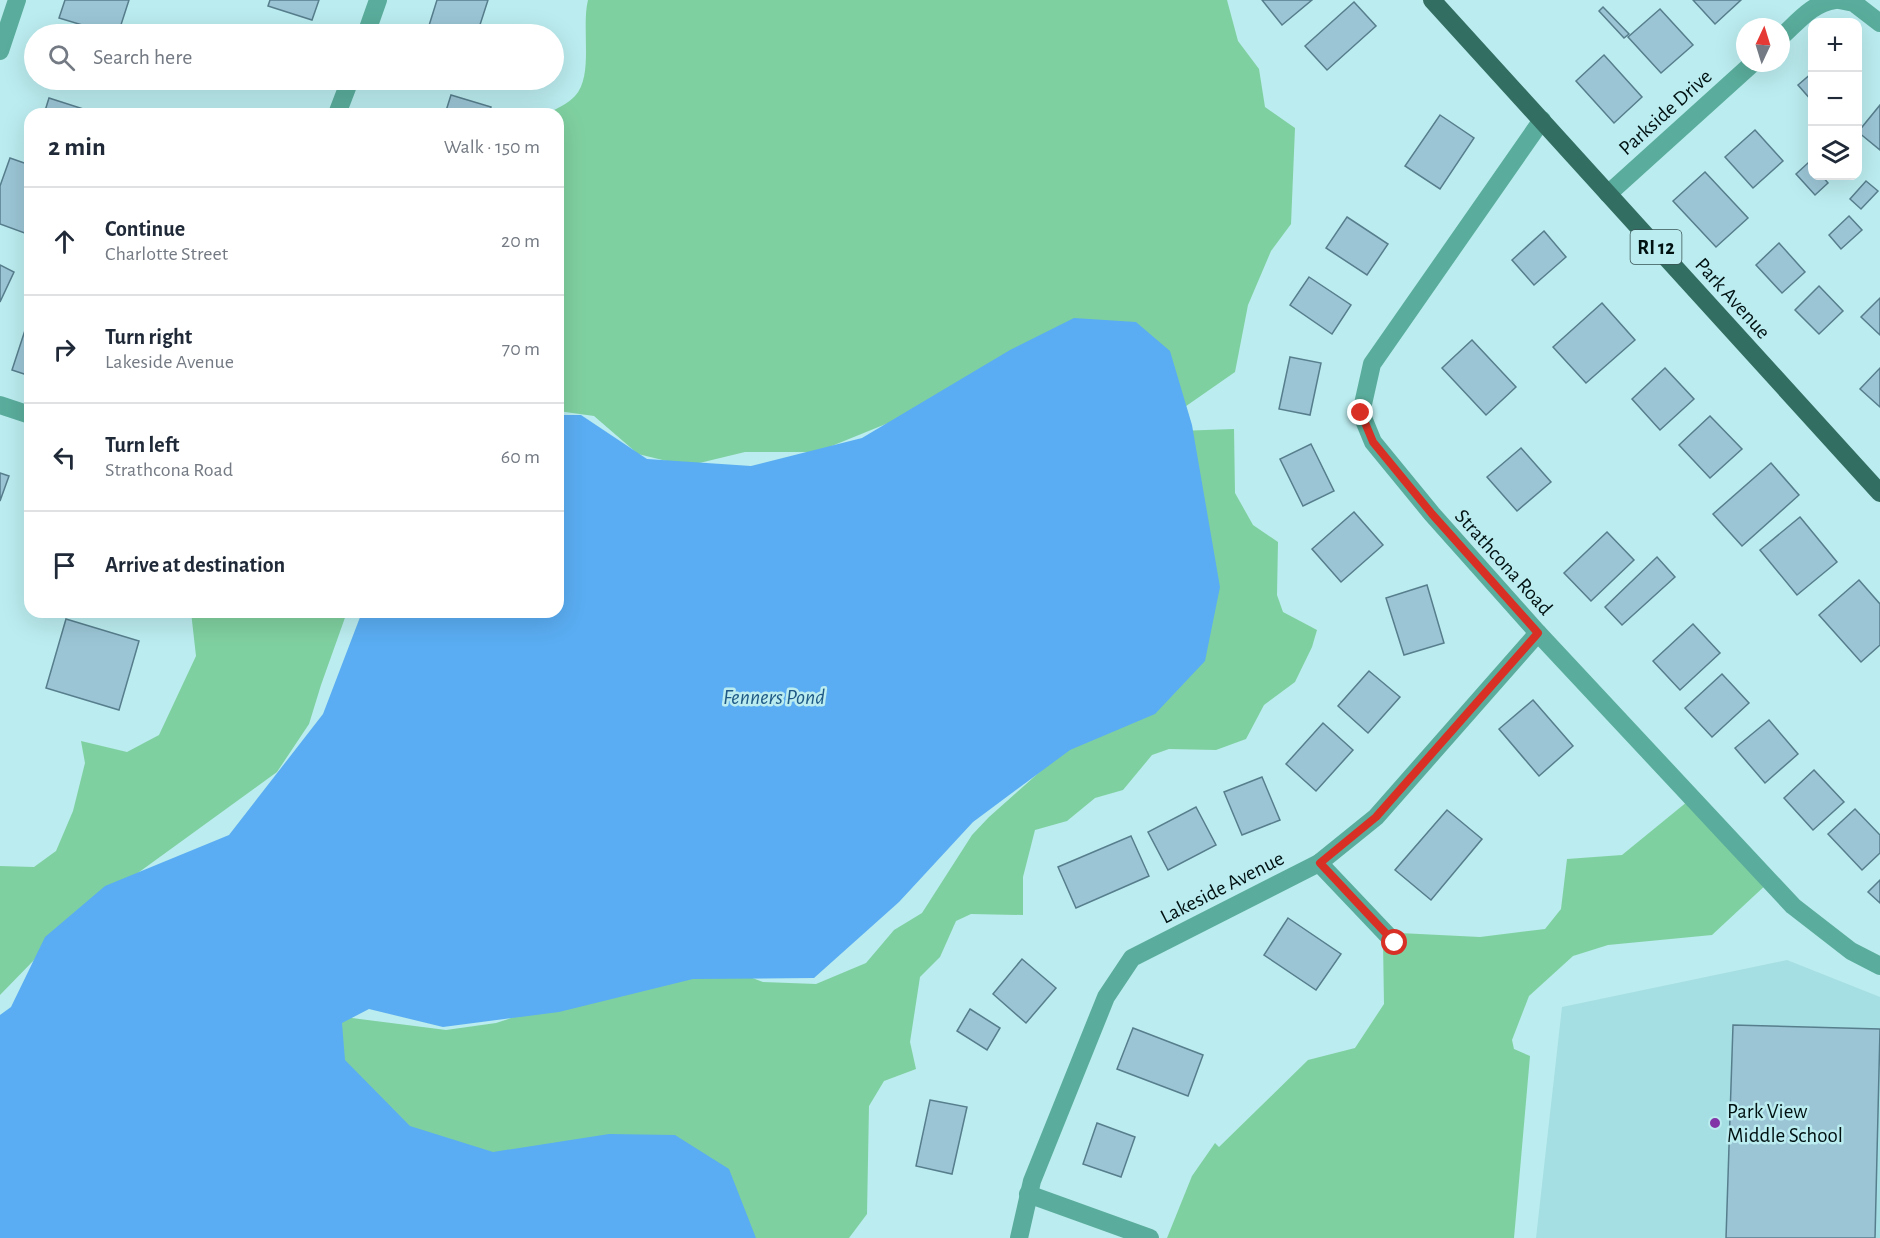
<!DOCTYPE html>
<html lang="en">
<head>
<meta charset="utf-8">
<style>
	:root { --surface:#fff; --page:#f6f6f7; --text:#1f2937; --muted:#747a83; --line:#e0e1e3 }
	body { margin:0; font-family:"Alegreya Sans",sans-serif; background:var(--page); color:var(--text) }
	.controls { position:absolute; right:18px; top:18px; display:grid; overflow:hidden; border-radius:12px; box-shadow:0 6px 24px #0002 }
	.controls button { width:54px; height:54px; display:grid; place-items:center; padding:0; border:0; border-bottom:2px solid var(--line); background:var(--surface); color:var(--text); font:30px sans-serif }
	.compass { position:absolute; left:1736px; top:18px; width:54px; height:54px; border-radius:50%; background:var(--surface); box-shadow:0 6px 24px #0002; rotate:4deg }
	.stop { position:absolute; width:18px; height:18px; margin:-14px; border:4px solid #d93025; border-radius:50%; background:#fff }
	.stop.end { background:#d93025; border-color:#fff; box-shadow:0 2px 6px #0008 }
	.list { margin:0; padding:0; list-style:none }
	h2 { display:flex; justify-content:space-between; align-items:center; height:78px; margin:0; padding:0 24px; font-size:26px }
	h2 small { font-size:20px; font-weight:400; color:var(--muted) }
	.list li { display:grid; grid-template-columns:39px 1fr auto; gap:18px; align-items:center; box-sizing:border-box; height:108px; padding:0 24px; border-top:2px solid var(--line) }
	.list b { display:block; font-size:22px; white-space:nowrap }
	.list p { margin:0; font-size:20px; white-space:nowrap; color:var(--muted) }
	.list em { font-size:20px; font-style:normal; color:var(--muted) }
	.icon { flex:none; width:33px; height:33px; fill:none; stroke:currentColor; stroke-width:2; stroke-linecap:round; stroke-linejoin:round }
	.map { position:relative; flex:none; width:1880px; height:1238px; overflow:hidden }
	.search { position:absolute; background:var(--surface); box-shadow:0 6px 24px #0002; left:24px; top:24px; width:540px; height:66px; display:flex; align-items:center; gap:15px; box-sizing:border-box; padding:0 21px; border-radius:33px; color:var(--muted); font-size:22px }
	.panel { position:absolute; background:var(--surface); box-shadow:0 6px 24px #0002; left:24px; top:108px; width:540px; height:510px; border-radius:18px }
	.map>svg:first-child { display:block }
	.built { fill:#a5dfe3 }
	.green { fill:#7fd0a0 }
	.water { fill:#5aadf2 }
	.building { fill:#9bc5d5; stroke:#577e8d; stroke-width:1.5 }
	.lines { fill:none; stroke-linecap:round; stroke-linejoin:round }
	.street { stroke:#5aad9c; stroke-width:18 }
	.primary { stroke:#336e62; stroke-width:18 }
	.route { stroke:#d93025; stroke-width:8 }
	.poi-dot { fill:#8235a6; stroke:#bbecef; stroke-width:2 }
	.labels { text-anchor:middle; stroke-width:5; stroke-linejoin:round; paint-order:stroke }
	.shield { fill:#bbecef; stroke:#395354; stroke-width:1.5 }
	.shield-label { font-size:20px; font-weight:bold; fill:#011112 }
	.street-label { font-size:21px; fill:#011112; stroke:#bbecef }
	.poi-label { font-size:21px; fill:#011112; stroke:#bbecef; text-anchor:start }
	.water-label { font-size:22px; font-style:italic; fill:#1e5987; stroke:#bbecef }
</style>
</head>
<body>
<div class="map">
<svg width="1880" height="1238" viewBox="0 0 1880 1238">
	<rect width="100%" height="100%" fill="#bbecef"/>
	<!-- built -->
	<path class="built" d="M1787,960L1880,997V1238H1536L1562,1007Z"/>
	<!-- green -->
	<g class="green">
		<path d="M588,0H1227L1238,41L1259,69L1265,107L1295,128L1291,224L1271,251L1248,305L1235,372L1179,411L903,417L817,452H745L687,466L638,454L594,416L558,411V114H547C555,109 568,104 575,96C594,76 581,28 588,0Z"/>
		<path d="M1234,429L1235,493L1253,525L1278,542L1277,595L1283,612L1317,630L1312,647L1295,682L1264,705L1246,739L1216,750L1169,749L1152,755L1123,790L1095,798L1067,821L1035,830L1023,877V915L971,914L956,921L940,957L920,977L910,1042L916,1069L884,1081L869,1106L867,1214L849,1238H748L514,1160L397,1138L326,1037L344,1017L446,1030L496,1023L566,1000L715,964L763,982L816,984L866,963L894,930L922,913L972,835L989,817L1105,714L1178,431Z"/>
		<path d="M191,612H347L321,685L309,724L277,772L73,920L0,995V866L34,867L56,851L73,811L85,763L81,741L127,752L159,735L196,656Z"/>
		<path d="M1693,797L1769,882L1712,935L1608,945L1573,956L1529,996L1512,1040L1514,1049L1530,1056L1514,1238H1167L1192,1176L1215,1143L1219,1147L1308,1060L1355,1048L1384,1004L1383,941L1379,932L1480,937L1545,929L1561,909L1567,859L1622,855Z"/>
	</g>
	<!-- water -->
	<path class="water" d="M1074,318L1136,322L1170,351L1192,425L1220,587L1205,661L1155,714L1070,750L973,822L899,902L814,978L693,979L559,1012L443,1027L369,1009L342,1023L345,1060L410,1126L493,1152L609,1134L675,1135L729,1169L756,1238H0V1015L11,1007L45,937L105,886L229,835L323,714L362,612H558V415H581L647,459L751,466L862,438L1010,350Z"/>
	<!-- building -->
	<g class="building">
		<path d="M65,0H129L118,34H112L59,18Z"/>
		<path d="M270,0H319L312,20L268,6Z"/>
		<path d="M437,0H488L477,34H436L427,32Z"/>
		<path d="M1262,0H1312L1282,25Z"/>
		<path d="M1693,0H1741L1715,24Z"/>
		<path d="M1354,2L1376,26L1327,70L1305,46Z"/>
		<path d="M1603,7L1629,34L1624,38L1599,11Z"/>
		<path d="M1660,9L1693,45L1661,73L1628,37Z"/>
		<path d="M1604,55L1642,97L1614,123L1576,81Z"/>
		<path d="M1812,73V101L1798,85Z"/>
		<path d="M451,95L491,107L489,114H445Z"/>
		<path d="M49,98L96,113L95,114H44Z"/>
		<path d="M1880,105V150L1858,132Z"/>
		<path d="M1440,115L1474,138L1440,189L1405,166Z"/>
		<path d="M1755,130L1783,161L1753,188L1725,157Z"/>
		<path d="M10,158L30,165V235L0,224V186Z"/>
		<path d="M1809,162L1812,166V176H1822L1828,183L1815,195L1796,174Z"/>
		<path d="M1705,172L1748,218L1716,247L1673,201Z"/>
		<path d="M1866,181L1878,191L1861,209L1850,199Z"/>
		<path d="M1849,216L1862,230L1841,249L1829,235Z"/>
		<path d="M1347,217L1388,244L1367,275L1326,248Z"/>
		<path d="M1544,231L1566,257L1534,285L1512,260Z"/>
		<path d="M1779,243L1805,272L1782,293L1756,265Z"/>
		<path d="M0,265L14,272L0,302Z"/>
		<path d="M1309,277L1351,305L1332,334L1290,305Z"/>
		<path d="M1819,286L1843,311L1819,334L1795,310Z"/>
		<path d="M1880,298V335L1861,317Z"/>
		<path d="M1602,303L1635,340L1586,383L1553,347Z"/>
		<path d="M29,318H30V376L12,370Z"/>
		<path d="M1472,340L1516,387L1486,415L1442,368Z"/>
		<path d="M1290,357L1321,363L1310,415L1279,409Z"/>
		<path d="M1665,368L1694,399L1660,430L1632,399Z"/>
		<path d="M1880,368V407L1860,389Z"/>
		<path d="M1710,416L1742,449L1710,478L1679,445Z"/>
		<path d="M1311,444L1334,491L1303,506L1280,459Z"/>
		<path d="M1521,448L1551,482L1517,511L1487,477Z"/>
		<path d="M1771,463L1799,495L1742,546L1713,514Z"/>
		<path d="M0,473L9,476L0,501Z"/>
		<path d="M1354,512L1383,545L1341,582L1312,549Z"/>
		<path d="M1800,517L1837,562L1797,595L1760,550Z"/>
		<path d="M1607,532L1634,560L1591,601L1564,573Z"/>
		<path d="M1657,557L1675,577L1622,625L1605,607Z"/>
		<path d="M1859,580L1880,604V645L1861,662L1819,615Z"/>
		<path d="M1427,585L1444,643L1404,655L1386,598Z"/>
		<path d="M66,619L139,641L119,710L46,688Z"/>
		<path d="M1693,624L1720,653L1680,690L1653,661Z"/>
		<path d="M1369,671L1400,697L1368,733L1338,706Z"/>
		<path d="M1722,674L1749,703L1712,737L1685,708Z"/>
		<path d="M1533,700L1573,746L1539,776L1499,729Z"/>
		<path d="M1769,720L1798,754L1765,783L1735,748Z"/>
		<path d="M1323,723L1353,750L1316,791L1286,764Z"/>
		<path d="M1814,770L1844,802L1813,830L1784,798Z"/>
		<path d="M1262,777L1280,820L1242,835L1224,792Z"/>
		<path d="M1196,807L1216,845L1168,870L1148,832Z"/>
		<path d="M1855,809L1880,835V853L1862,870L1828,834Z"/>
		<path d="M1447,810L1482,839L1431,900L1395,870Z"/>
		<path d="M1131,836L1149,876L1076,908L1058,867Z"/>
		<path d="M1880,880V903L1868,892Z"/>
		<path d="M1288,918L1341,954L1316,990L1264,955Z"/>
		<path d="M1022,959L1056,988L1026,1023L993,994Z"/>
		<path d="M970,1009L1000,1028L987,1050L957,1031Z"/>
		<path d="M1733,1025L1880,1029L1875,1238H1726Z"/>
		<path d="M1133,1028L1203,1055L1188,1096L1117,1069Z"/>
		<path d="M930,1100L967,1107L952,1174L916,1166Z"/>
		<path d="M1097,1123L1135,1137L1121,1177L1083,1164Z"/>
	</g>
	<g class="lines">
		<!-- street -->
		<g class="street">
			<path d="M1839,0L1854,3L1880,23"/>
			<path d="M366,34L378,0"/>
			<path d="M1781,37C1797,23 1812,3 1835,0"/>
			<path d="M0,51L17,0"/>
			<path d="M337,114L350,80"/>
			<path d="M1542,120L1372,364L1361,413L1373,442L1432,514L1538,633L1793,906L1851,951L1880,966"/>
			<path d="M1608,194L1753,63"/>
			<path d="M0,405L30,415"/>
			<path d="M1319,863L1395,943"/>
			<path d="M1028,1194L1150,1238"/>
			<path d="M1019,1238L1032,1181L1106,997L1132,958L1319,863L1376,817L1538,633"/>
		</g>
		<!-- primary -->
		<path class="primary" d="M1432,0L1880,493"/>
	</g>
	<g class="lines">
		<!-- route -->
		<path class="route" d="M1361,413L1373,442L1432,514L1538,633L1376,817L1320,863L1395,943"/>
	</g>
	<!-- markers -->
	<circle class="poi-dot" cx="1715" cy="1123" r="6"/>
	<g class="labels">
		<!-- shield labels -->
		<rect class="shield" x="1630.5" y="230" width="51" height="34" rx="4.5"/>
		<g class="shield-label">
			<text x="1656" y="254">RI 12</text>
		</g>
		<!-- street labels -->
		<g class="street-label">
			<text transform="translate(1665 112) rotate(-42)" y="7">Parkside Drive</text>
			<text transform="translate(1733 298) rotate(48)" y="7">Park Avenue</text>
			<text transform="translate(1504 562) rotate(48)" y="7">Strathcona Road</text>
			<text transform="translate(1222 887) rotate(-27)" y="7">Lakeside Avenue</text>
		</g>
		<!-- poi labels -->
		<g class="poi-label">
			<text x="1727" y="1118">Park View<tspan x="1727" dy="24">Middle School</tspan></text>
		</g>
		<!-- water labels -->
		<g class="water-label">
			<text x="774" y="704">Fenners Pond</text>
		</g>
	</g>
</svg>
<div class="controls">
<button>+</button>
<button>−</button>
<button><svg class="icon" aria-label="layers" viewBox="0 0 24 24"><path d="M12 4l9 5-9 5-9-5zM3 14l9 5 9-5"/></svg></button>
</div>
<svg class="compass" viewBox="-18 -18 36 36"><path d="M0-13l5 13h-10z" fill="#e53935"/><path d="M0 13l5-13h-10z" fill="#747a83"/></svg>
<div class="stop" style="left:1395px;top:943px"></div>
<div class="stop end" style="left:1361px;top:413px"></div>
<div class="search"><svg class="icon" aria-label="search" viewBox="0 0 24 24"><circle cx="10" cy="10" r="6"/><path d="M15 15l6 6"/></svg>Search here</div>
<section class="panel">
<h2>2 min<small>Walk · 150 m</small></h2>
<ul class="list">
<li><svg class="icon" aria-label="ahead" viewBox="0 0 24 24"><path d="M12 20V5M6 11l6-6 6 6"/></svg><div><b>Continue</b><p>Charlotte Street</p></div><em>20 m</em></li>
<li><svg class="icon" aria-label="right" viewBox="0 0 24 24"><path d="M7 20v-9h11M14 6l5 5-5 5"/></svg><div><b>Turn right</b><p>Lakeside Avenue</p></div><em>70 m</em></li>
<li><svg class="icon" aria-label="left" viewBox="0 0 24 24"><path d="M17 20v-9H6M10 6l-5 5 5 5"/></svg><div><b>Turn left</b><p>Strathcona Road</p></div><em>60 m</em></li>
<li><svg class="icon" aria-label="arrive" viewBox="0 0 24 24"><path d="M6 21V4h12l-3 4 3 4H6"/></svg><div><b>Arrive at destination</b></div></li>
</ul>
</section>
</div>
</body>
</html>
